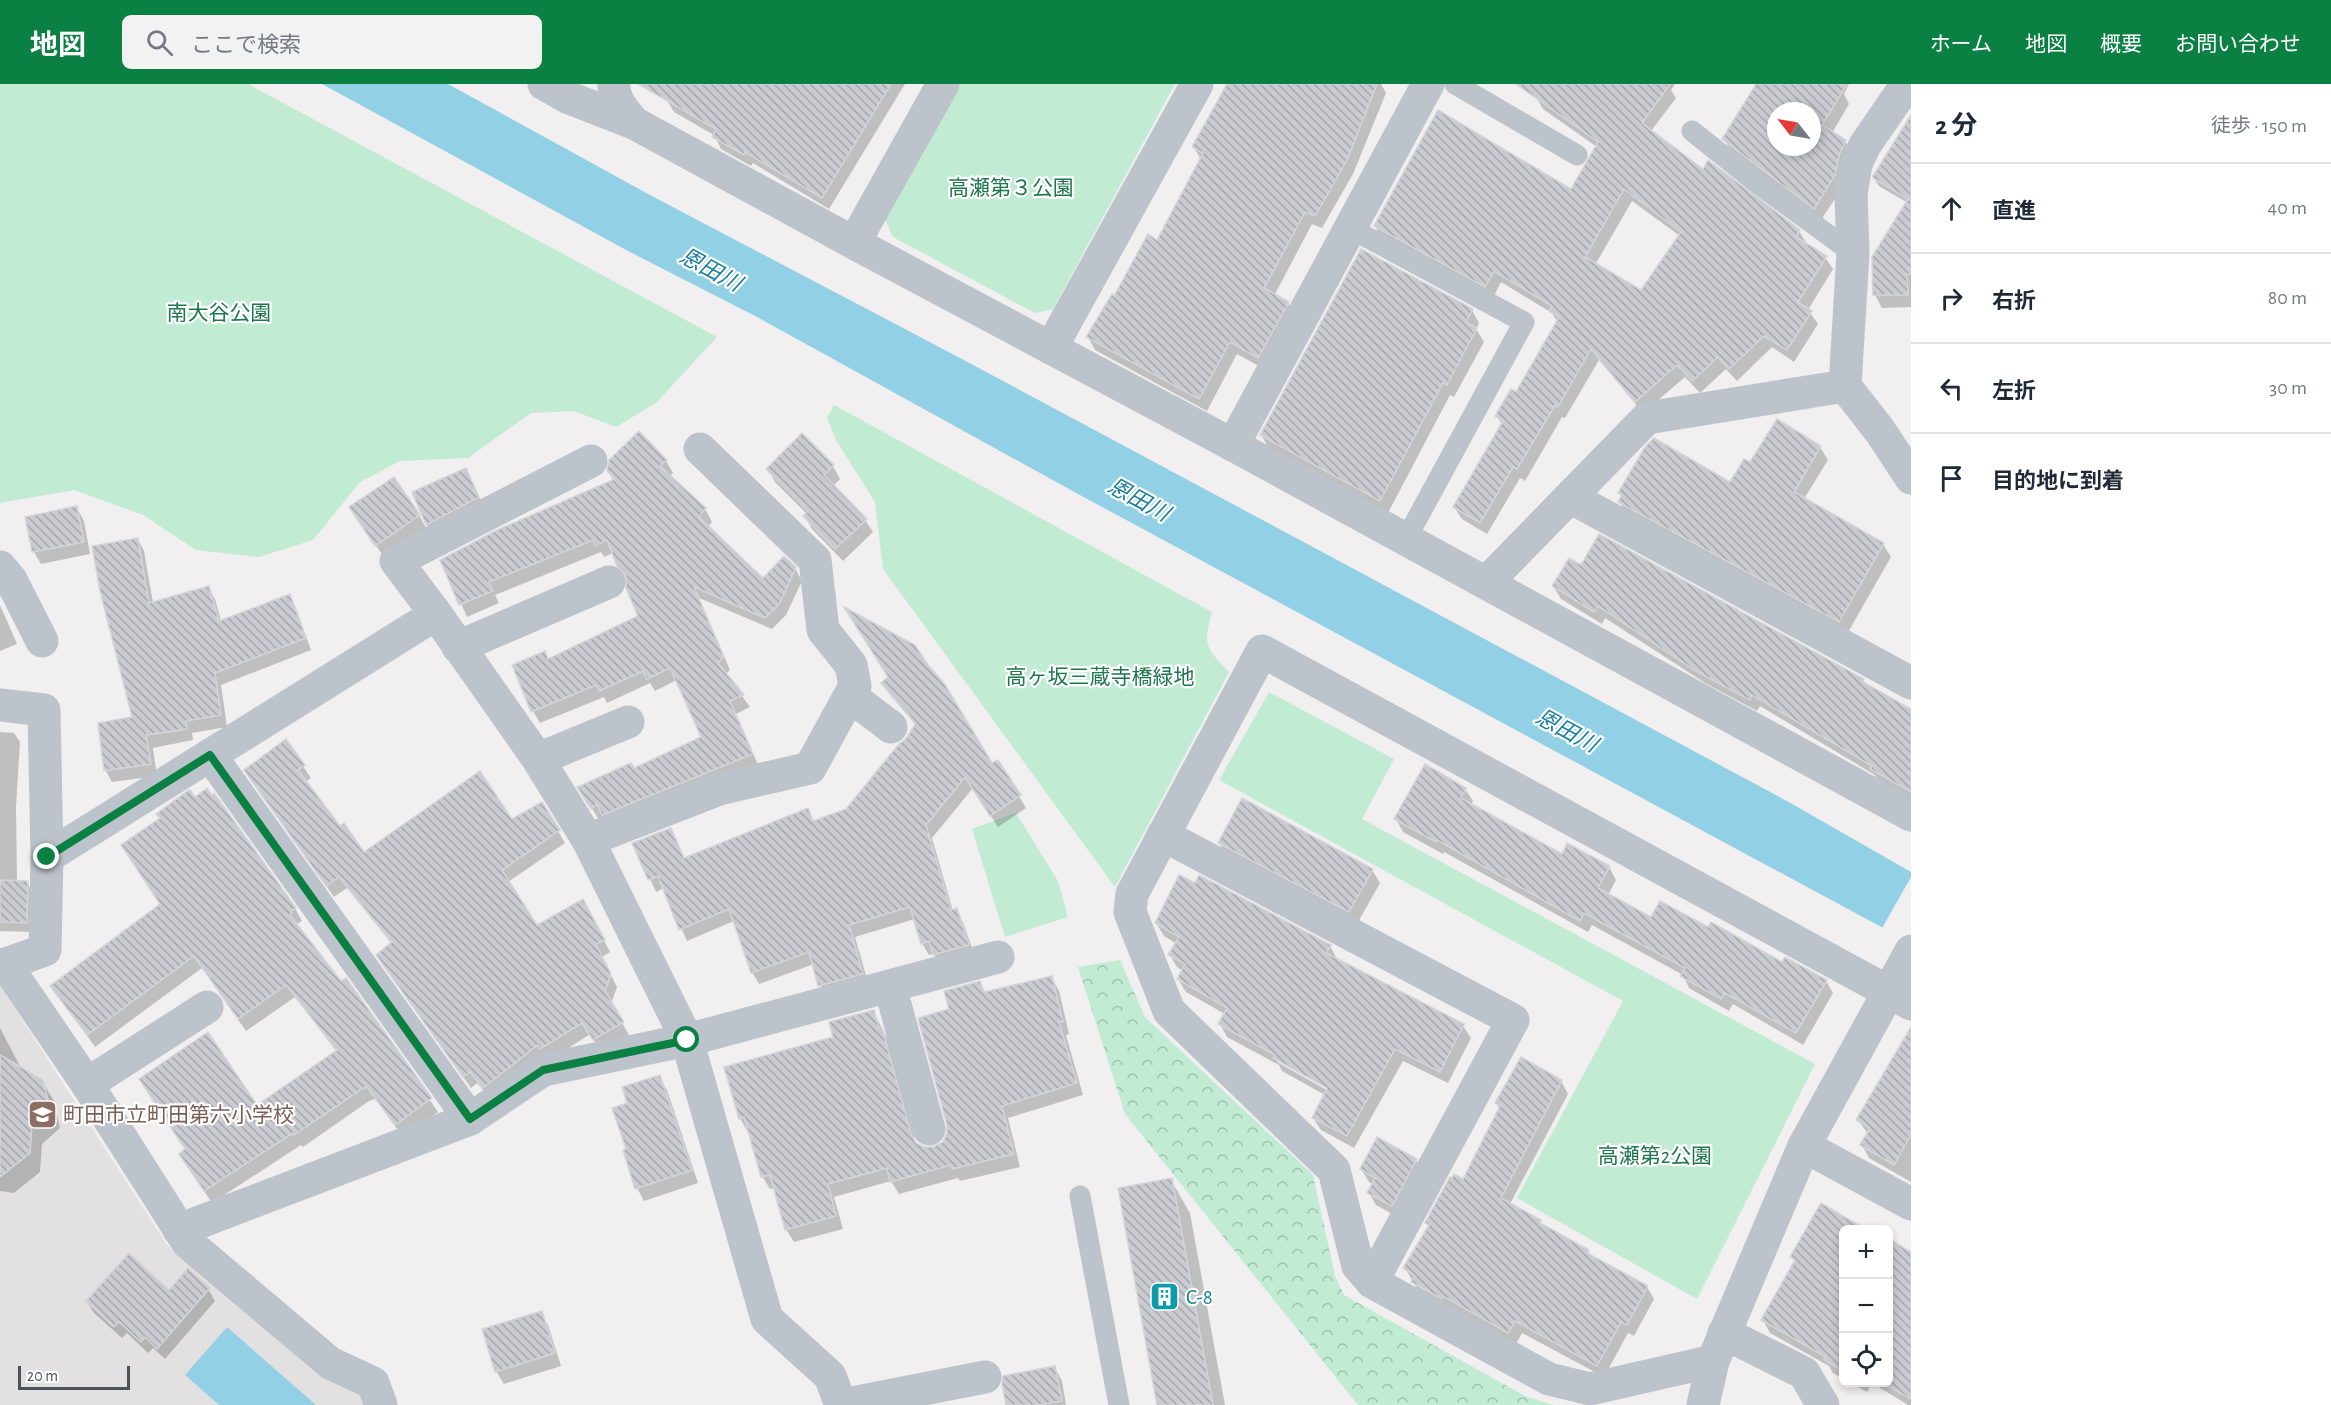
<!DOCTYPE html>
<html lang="ja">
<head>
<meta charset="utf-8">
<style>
	:root { --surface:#fff; --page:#f2f2f3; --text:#1f2937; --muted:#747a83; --line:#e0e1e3; --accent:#0b8043 }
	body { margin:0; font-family:"Alegreya Sans","Noto Sans JP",sans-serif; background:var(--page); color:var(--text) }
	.controls { position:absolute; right:18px; bottom:18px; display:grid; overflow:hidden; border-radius:9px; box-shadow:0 3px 9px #0003 }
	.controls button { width:54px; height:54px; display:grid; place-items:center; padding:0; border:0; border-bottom:2px solid var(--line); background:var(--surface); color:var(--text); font:30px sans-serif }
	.compass { position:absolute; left:1767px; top:18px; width:54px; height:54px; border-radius:50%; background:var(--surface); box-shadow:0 3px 9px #0003; rotate:301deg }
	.scale { position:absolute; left:18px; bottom:15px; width:112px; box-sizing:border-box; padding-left:6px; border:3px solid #49525b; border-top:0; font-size:16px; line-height:21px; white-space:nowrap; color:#49525b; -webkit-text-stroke:4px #fff; paint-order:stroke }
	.stop { position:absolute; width:18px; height:18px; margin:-14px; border:4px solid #0b8043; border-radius:50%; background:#fff }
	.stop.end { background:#0b8043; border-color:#fff; box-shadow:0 2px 6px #0008 }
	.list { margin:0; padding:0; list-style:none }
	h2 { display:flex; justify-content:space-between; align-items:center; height:78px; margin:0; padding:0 24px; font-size:26px }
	h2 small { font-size:20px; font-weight:400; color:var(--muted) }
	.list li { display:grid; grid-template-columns:39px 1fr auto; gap:18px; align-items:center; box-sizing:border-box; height:90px; padding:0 24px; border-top:2px solid var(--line) }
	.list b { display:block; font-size:22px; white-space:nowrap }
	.list em { font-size:20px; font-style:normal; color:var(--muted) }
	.icon { flex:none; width:33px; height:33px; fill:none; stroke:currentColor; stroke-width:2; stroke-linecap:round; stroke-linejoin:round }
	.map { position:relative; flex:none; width:1911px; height:1321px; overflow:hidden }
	header { display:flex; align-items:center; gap:36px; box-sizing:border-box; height:84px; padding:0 30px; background:var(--accent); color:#fff }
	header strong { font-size:28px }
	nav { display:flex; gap:33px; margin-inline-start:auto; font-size:21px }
	.search { width:420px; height:54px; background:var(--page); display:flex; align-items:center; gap:15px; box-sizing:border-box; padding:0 21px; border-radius:9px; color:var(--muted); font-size:22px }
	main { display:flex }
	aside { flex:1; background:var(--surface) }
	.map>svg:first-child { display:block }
	.education { fill:#e2e0e0 }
	.green { fill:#c1ebd3 }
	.forest { fill:url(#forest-crowns) }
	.water { fill:#92d1e5 }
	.pier { fill:#f1efef }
	.shadow { fill:#0003; fill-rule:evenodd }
	.building { fill:url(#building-back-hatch); stroke:#d4d5da; stroke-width:1.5; fill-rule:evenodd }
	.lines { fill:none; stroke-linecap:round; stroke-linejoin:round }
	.service { stroke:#bcc3cb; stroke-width:21 }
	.minor { stroke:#bcc3cb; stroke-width:33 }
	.tertiary { stroke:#bcc3cb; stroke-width:33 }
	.route { stroke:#0b8043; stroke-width:8 }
	.labels { text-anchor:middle; stroke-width:4.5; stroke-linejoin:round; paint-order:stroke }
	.park-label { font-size:21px; fill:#1f774d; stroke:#fff }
	.education-label { font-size:21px; fill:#785e54; stroke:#fff; text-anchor:start }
	.culture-label { font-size:21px; fill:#0d838f; stroke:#fff; text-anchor:start }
	.water-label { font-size:22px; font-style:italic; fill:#187f9f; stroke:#fff }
</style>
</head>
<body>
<header>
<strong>地図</strong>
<div class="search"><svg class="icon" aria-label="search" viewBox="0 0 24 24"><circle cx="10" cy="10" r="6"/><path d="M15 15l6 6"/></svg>ここで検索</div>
<nav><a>ホーム</a><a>地図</a><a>概要</a><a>お問い合わせ</a></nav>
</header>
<main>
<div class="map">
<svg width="1911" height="1321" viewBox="0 0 1911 1321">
	<defs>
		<pattern id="forest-crowns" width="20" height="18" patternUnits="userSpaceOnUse" patternTransform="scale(1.5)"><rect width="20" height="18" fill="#c1ebd3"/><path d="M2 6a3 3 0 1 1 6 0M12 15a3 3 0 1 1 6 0" fill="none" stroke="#9fc1ae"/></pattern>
		<pattern id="building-back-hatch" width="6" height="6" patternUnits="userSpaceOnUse" patternTransform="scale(1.5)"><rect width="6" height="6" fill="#c9cbd1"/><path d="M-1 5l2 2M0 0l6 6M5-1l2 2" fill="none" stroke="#a5a7ad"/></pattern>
	</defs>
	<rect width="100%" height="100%" fill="#f1efef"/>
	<!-- education -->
	<path class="education" d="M0,901L167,1161L318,1291L362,1311L366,1321H0Z"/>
	<!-- green -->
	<g class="green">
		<path d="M0,0H248L717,253L656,319L616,343L574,327L531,329L468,374L400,377L360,398L313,456L259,473L196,466L143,431L74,406L0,419Z"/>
		<path d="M961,0H1175L1053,225L1035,229L893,153L885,135Z"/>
		<path d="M834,321L1212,528C1203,561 1205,563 1229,588L1115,803L883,485L875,418L836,356L827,334Z"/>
		<path d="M1269,608L1394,675L1362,735L1815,980L1697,1215L1517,1114L1623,917L1219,696Z"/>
		<path d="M1016,729L1058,797L1068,833L1005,853L972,745Z"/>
	</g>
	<!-- forest -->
	<path class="forest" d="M1120,876L1145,933L1313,1091L1335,1192L1344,1211L1527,1313L1554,1321H1358L1125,1030L1078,883Z"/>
	<!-- water -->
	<g class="water">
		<path d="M322,0H448L650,111L962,275L1787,717L1911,788V859L1078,410L759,234L628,167Z"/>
		<path d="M227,1243L316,1321H219L185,1291Z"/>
	</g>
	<!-- pier -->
	<path class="pier" d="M1911,793V862L1881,846Z"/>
	<!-- shadow -->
	<g class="shadow">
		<path d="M665,0H905L829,125L753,79L751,82L721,65L714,51L674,28L666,15Z"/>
		<path d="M1236,0H1381L1386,9L1353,90L1322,144L1312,140L1274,212L1288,219L1295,232L1266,286L1237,270L1207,327L1095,266L1088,253L1115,214L1158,159L1201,76L1194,63Z"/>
		<path d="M1545,0H1675L1671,6L1676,14L1651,47L1703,87L1709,79L1799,147L1807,160L1825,173L1833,185L1808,226L1818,240L1794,278L1772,263L1737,297L1726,285L1700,309L1685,293L1643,329L1599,276L1565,334L1562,333L1525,397L1520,394L1487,450L1462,435L1454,423L1502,341L1497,332L1517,310L1558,239L1552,229L1501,198L1493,214L1382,155L1375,142L1571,107L1597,63L1543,25L1536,13ZM1632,117L1680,152L1642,208L1595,181Z"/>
		<path d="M1758,0H1849L1844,10L1849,20L1832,49L1845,57L1853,70L1842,104L1821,136L1731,67L1724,55ZM1776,27H1812V63H1776Z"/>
		<path d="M1911,44V223L1882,224L1875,211L1908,119L1879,102L1874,94Z"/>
		<path d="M1472,226L1479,239L1476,245L1484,258L1454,313L1450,311L1388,429L1269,364L1261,351Z"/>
		<path d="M802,351L833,382L840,395L833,402L865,436L873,448L843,477L812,445L805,432L807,430L775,398L768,385Z"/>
		<path d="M1820,363L1828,376L1804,415L1883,460L1891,473L1847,550L1627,431L1620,418L1622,414L1619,409L1731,400L1751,381Z"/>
		<path d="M666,377L673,389L669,393L705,425L712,438L708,443L763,496L795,484L802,497L786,531L772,545L699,514L730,586L726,590L750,623L736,630L759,683L599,736L579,703L633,685L703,654L677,596L655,607L650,599L607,619L604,613L540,639L533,627L548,576L640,533L626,494L613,469L604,473L601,468L495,511L499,519L467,533L442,476L614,397L608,387Z"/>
		<path d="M466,386L485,426L428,443L414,409Z"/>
		<path d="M77,424L84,437L90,470L41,480L34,468Z"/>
		<path d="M419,431L426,444L384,473L358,436Z"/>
		<path d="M138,455L144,467L153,519L208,504L215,515L221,537L289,512L296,524L311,566L221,601L227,643L192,649L193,656L153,664L157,692L112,698L106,687L134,635Z"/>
		<path d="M1581,483L1863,596L1866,601L1911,627V715L1879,698L1875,691L1760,622L1757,627L1705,599L1605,534L1602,540L1561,515L1553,502Z"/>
		<path d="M0,521L17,560L0,567Z"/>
		<path d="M883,599L992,681L998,678L1026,724L998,743L973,704L932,754L953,827L956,826L963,838L975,873L941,882L934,870L929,871L922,859L915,835L855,853L869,902L827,913L820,901L814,880L759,900L752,888L734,837L687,857L664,804L656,808L634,760L671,746L685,775L807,726L814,738L847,726L916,641L890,611Z"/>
		<path d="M0,648L14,649L20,658L16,723L17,798H27L32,808V848L0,847Z"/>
		<path d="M286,657L311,694L305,698L340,744L364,770L512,737L542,720L565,759L508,798L537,843L590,829L610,868L602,873L617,903L611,920L629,951L601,967L590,950L491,1015L477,999L471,1004L378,871L392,860L347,804L334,813L246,687Z"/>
		<path d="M1465,705L1473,717L1470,721L1562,772L1609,783L1616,796L1608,811L1651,835L1826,897L1833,909L1803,961L1733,920L1729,927L1689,904L1683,891L1592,841L1588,848L1444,768L1443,770L1403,748L1396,735Z"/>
		<path d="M1219,759L1372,786L1380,799L1357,840L1227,771Z"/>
		<path d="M295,824L302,837L297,840L341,899L346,896L438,1028L403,1053L375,1015L369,1017L303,1063L301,1061L212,1119L188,1083L257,1023L337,968L295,913L246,947L202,884L95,963L52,902Z"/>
		<path d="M1156,839L1330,862L1337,875L1463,942L1471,954L1448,999L1403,977L1354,1064L1321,1046L1313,1034L1325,1011L1282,987L1279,981L1227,953L1220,940L1225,930L1186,908L1178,895L1183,887L1177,883L1170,871L1177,860L1164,852ZM1277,974L1334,1006L1332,1009L1277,978Z"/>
		<path d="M1052,894L1059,907L1069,950L1066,951L1083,1011L1008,1034L1020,1083L960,1097L958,1094L899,1110L891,1097L834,1113L843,1145L794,1158L786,1145L775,1104L770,1105L762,1092L750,1046L747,1047L740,1034L835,954L873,927L889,958L916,1060L923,1064L934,1065L944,1059L949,1050L951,926L980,899L985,909Z"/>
		<path d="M0,944L22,986L42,997L54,1017L60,1044L42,1060L40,1088L14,1109L0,1107Z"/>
		<path d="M1911,946V1098L1869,1074L1862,1061L1868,1050L1858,1036Z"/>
		<path d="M659,993L667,1006L698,1099L644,1117L637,1104L628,1066L629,1020Z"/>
		<path d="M1561,997L1568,1010L1510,1120L1540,1137L1543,1142L1588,1167L1591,1172L1647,1203L1654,1215L1634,1252L1628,1249L1604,1293L1522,1249L1516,1260L1420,1210L1405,1184L1429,1143L1427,1139L1463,1097L1500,1026L1496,1019Z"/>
		<path d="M1416,1076L1423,1089L1399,1134L1376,1121L1369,1109L1373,1100L1369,1098L1361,1085Z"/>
		<path d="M1171,1096L1190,1129L1225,1321H1159Z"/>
		<path d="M1822,1121L1844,1146V1295L1833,1289L1829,1282L1770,1249L1763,1236L1795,1179L1792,1173Z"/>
		<path d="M1911,1170V1321H1908L1872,1299L1867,1308L1850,1298H1888Z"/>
		<path d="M208,1205L215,1217L165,1275L153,1264L148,1269L127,1249L122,1254L94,1229L87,1218Z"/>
		<path d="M541,1229L548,1241L561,1282L504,1300L496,1287Z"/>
		<path d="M1055,1284L1062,1297L1066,1321H1008Z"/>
	</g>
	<!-- building -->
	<g class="building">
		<path d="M638,0H891L822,114L745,68L744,71L712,53L716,45Z"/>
		<path d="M1227,0H1377L1347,76L1315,132L1305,128L1264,204L1289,218L1258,274L1230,258L1199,315L1086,253L1112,210L1114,212L1148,150L1157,156L1203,69L1192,63Z"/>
		<path d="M1516,0H1670L1642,39L1703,85L1708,76L1800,146L1796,153L1827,172L1798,218L1812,227L1787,266L1764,252L1729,285L1718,273L1692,297L1677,281L1635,318L1591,265L1558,323L1555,321L1517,385L1513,383L1480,439L1453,423L1503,337L1495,332L1511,305L1516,308L1559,233L1549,227L1552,222L1494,187L1485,203L1374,142L1438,26L1571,105L1598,58ZM1624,105L1681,148L1641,206L1585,173Z"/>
		<path d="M1756,0H1847L1822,41L1846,56L1839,72L1835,91L1814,125L1722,55ZM1776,27H1812V63H1776Z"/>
		<path d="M1911,31V190H1907L1908,211H1873L1872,173L1908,115L1873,94V92Z"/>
		<path d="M1361,165L1473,225L1466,238L1477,244L1447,301L1443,299L1380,417L1260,351Z"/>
		<path d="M1777,335L1821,362L1794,408L1884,459L1839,538L1618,418L1622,411L1618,409L1645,363L1654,354L1730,398L1744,375L1750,378Z"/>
		<path d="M639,347L667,376L660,382L706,424L699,433L763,494L784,472L796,483L780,519L765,534L694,503L724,573L718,579L744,611L730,617L753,670L602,731L597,720L591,725L577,703L631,679L634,684L701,653L670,584L647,595L643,587L599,607L596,601L531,628L512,581L545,567L548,575L638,532L626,504V491L617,482L607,456L595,462L593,456L489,498L493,507L459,521L440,476L495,447L615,395L607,387L609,376Z"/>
		<path d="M802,349L834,381L824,391L867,435L835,465L803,432L808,427L766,385Z"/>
		<path d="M466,384L479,413L426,441L412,408Z"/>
		<path d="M394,393L420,431L375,462L349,423Z"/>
		<path d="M77,422L84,458L32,468L25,433Z"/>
		<path d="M1599,450L1864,595L1863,598L1911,625V708L1870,685L1872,682L1752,611L1750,616L1696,587L1598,522L1594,528L1552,502L1569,474L1581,481Z"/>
		<path d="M138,454L149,519L209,502L219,537L290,510L306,554L215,589L221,631L186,637L187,645L146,651L151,680L104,687L98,639L132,633L100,507L92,462Z"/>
		<path d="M844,523L915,561L928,581L944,599L992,679L998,676L1021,711L990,732L965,693L926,741L951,826L957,824L969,861L933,871L929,857L921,860L910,823L849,841L863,890L818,902L809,868L751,889L729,825L679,846L658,792L648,796L632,759L671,744L684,774L808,724L813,737L846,725L899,660L906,655L916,639L881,599L888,593Z"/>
		<path d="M286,655L305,681L298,686L340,742L344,739L364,768L480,687L512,735L542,718L560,746L502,786L537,841L583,815L605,856L596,860L611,890L605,907L624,938L593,956L582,939L540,965L538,961L483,1004L470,988L463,993L376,871L392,858L339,793L326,802L244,686Z"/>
		<path d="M1425,680L1466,704L1461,714L1562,770L1567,759L1610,782L1598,804L1651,833L1660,817L1708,843L1711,838L1782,878L1785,873L1827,896L1796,949L1725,909L1721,915L1680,892L1685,884L1584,829L1580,837L1437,756L1436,758L1394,735Z"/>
		<path d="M207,704L212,711L214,709L296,824L291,827L292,829L290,831L341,897L346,894L432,1014L395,1041L367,1003L362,1005L294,1051L293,1049L204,1107L179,1070L185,1065L139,995L208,948L257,1021L337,966L286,901L238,935L194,872L87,951L50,902L160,820L121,761L160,734L156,730L186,708L190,706L195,713Z"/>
		<path d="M1242,714L1373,785L1349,828L1218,759Z"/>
		<path d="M1179,791L1195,799L1199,791L1331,861L1326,869L1464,940L1440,988L1395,965L1347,1052L1312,1034L1327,1004L1273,974L1275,971L1218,940L1227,924L1177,895L1185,880L1168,871L1179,853L1155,839Z"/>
		<path d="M0,796L28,797L27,839L0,838Z"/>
		<path d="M1052,892L1063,938H1059L1077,999L1002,1022L1014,1070L952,1085L951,1081L890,1098L887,1084L828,1100L836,1132L785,1146L770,1091L761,1093L744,1033L739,1035L724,983L833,953L829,938L874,926L879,945L882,944L911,1050L916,1059L924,1063H933L943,1058L947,1049V1041L918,934L949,925L944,907L980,897L984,908Z"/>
		<path d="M1911,943V1050L1894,1081L1860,1061L1870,1044L1856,1036Z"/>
		<path d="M0,971L43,996L50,1025L32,1041L30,1069L0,1093Z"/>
		<path d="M1521,973L1562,996L1501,1114L1541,1136L1540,1139L1589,1166L1587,1169L1648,1202L1627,1241L1621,1238L1597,1282L1515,1237L1508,1249L1443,1212L1442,1215L1411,1198L1415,1192L1403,1184L1429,1141L1425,1139L1450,1093L1452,1094L1454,1090L1463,1095L1500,1022L1495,1019Z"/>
		<path d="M660,991L692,1086L635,1105L623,1066L626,1065L612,1024L627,1019L622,1003Z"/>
		<path d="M1377,1053L1417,1075L1392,1122L1367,1109L1375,1094L1360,1085Z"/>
		<path d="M1172,1094L1213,1321H1157L1118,1104Z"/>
		<path d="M1821,1119L1867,1146H1844V1288L1824,1276L1826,1273L1761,1236L1795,1176L1790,1173Z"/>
		<path d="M1891,1156L1911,1168V1315L1882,1299H1888V1158Z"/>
		<path d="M129,1169L169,1206L188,1184L210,1204L157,1265L145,1253L141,1258L119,1238L114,1243L86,1217Z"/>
		<path d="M542,1227L555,1269L495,1288L482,1245Z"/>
		<path d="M1055,1282L1062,1317L1038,1321H1006L1002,1300L1003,1292Z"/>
	</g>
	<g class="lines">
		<!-- service -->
		<g class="service">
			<path d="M1455,0L1577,71"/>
			<path d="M1692,47L1757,99L1853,169"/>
			<path d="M1350,144L1524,238L1406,455"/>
			<path d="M1080,1112L1119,1321"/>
		</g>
		<!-- minor -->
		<g class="minor">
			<path d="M544,0L567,13L634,39"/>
			<path d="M1907,0L1865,61L1856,80L1851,110L1853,169L1845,302L1880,347L1911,394"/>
			<path d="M854,159L943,0"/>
			<path d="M1051,264L1197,0"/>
			<path d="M1233,361L1428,0"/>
			<path d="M1570,413L1911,599"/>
			<path d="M0,483L11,496L42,557"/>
			<path d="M1486,499L1647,334L1845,302"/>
			<path d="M436,530L396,477L591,377"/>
			<path d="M458,563L609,498"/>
			<path d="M850,612L891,643"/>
			<path d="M0,621L44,626L47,773L45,866L0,882"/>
			<path d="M210,671L470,1035"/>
			<path d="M538,675L628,638"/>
			<path d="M1163,751L1513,936L1372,1198"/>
			<path d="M588,756L719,705L810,684L855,602L851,581L823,546L815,476L700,365"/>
			<path d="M47,773L436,530L538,675L588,756L687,956L767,1235L830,1292L841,1321"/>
			<path d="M6,881L87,1000L188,1159L330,1279L373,1299L381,1321"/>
			<path d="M890,902L929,1045"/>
			<path d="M87,1000L207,923"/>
			<path d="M179,1146L470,1035L543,986L687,956L998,873"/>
			<path d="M1724,1249L1804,1289L1823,1321"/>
			<path d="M842,1321L985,1293"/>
			<path d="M1703,1321L1713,1277L1590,1305L1549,1295L1372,1198L1358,1182L1334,1086L1169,927L1130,828L1132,810L1262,567L1911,920"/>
		</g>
		<!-- tertiary -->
		<g class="tertiary">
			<path d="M614,0C613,15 625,28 634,39L854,159L1233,361L1911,731"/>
			<path d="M1804,1062L1911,1120"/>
			<path d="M1713,1277L1804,1062L1911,867"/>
		</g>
	</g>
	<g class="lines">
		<!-- route -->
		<path class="route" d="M47,773L210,671L470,1035L543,986L687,956"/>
	</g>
	<!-- icons -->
	<defs>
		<symbol id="school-square" viewBox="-11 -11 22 22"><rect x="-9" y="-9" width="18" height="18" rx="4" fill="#8d6e63" stroke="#fff"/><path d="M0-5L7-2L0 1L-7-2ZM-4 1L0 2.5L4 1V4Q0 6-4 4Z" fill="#fff"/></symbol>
		<symbol id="building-square" viewBox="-11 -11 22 22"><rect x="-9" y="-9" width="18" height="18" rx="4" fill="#0f9aa8" stroke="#fff"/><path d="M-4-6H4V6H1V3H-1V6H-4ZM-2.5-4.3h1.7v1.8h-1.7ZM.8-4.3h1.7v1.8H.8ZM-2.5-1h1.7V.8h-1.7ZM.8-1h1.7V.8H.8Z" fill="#fff"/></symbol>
	</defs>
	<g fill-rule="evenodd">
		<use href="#school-square" x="26" y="1014" width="33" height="33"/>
		<use href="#building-square" x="1148" y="1196" width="33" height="33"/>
	</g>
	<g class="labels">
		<!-- park labels -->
		<g class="park-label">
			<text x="1011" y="111">高瀬第３公園</text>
			<text x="219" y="236">南大谷公園</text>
			<text x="1100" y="600">高ヶ坂三蔵寺橋緑地</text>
			<text x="1655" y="1079">高瀬第2公園</text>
		</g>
		<!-- education labels -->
		<g class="education-label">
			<text x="63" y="1038">町田市立町田第六小学校</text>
		</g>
		<!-- culture labels -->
		<g class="culture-label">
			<text x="1186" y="1220">C-8</text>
		</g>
		<!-- water labels -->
		<g class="water-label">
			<text transform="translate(711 185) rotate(28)" y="8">恩田川</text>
			<text transform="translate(1139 415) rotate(28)" y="8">恩田川</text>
			<text transform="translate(1567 646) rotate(28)" y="8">恩田川</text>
		</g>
	</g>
</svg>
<div class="controls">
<button>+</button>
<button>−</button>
<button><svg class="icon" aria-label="locate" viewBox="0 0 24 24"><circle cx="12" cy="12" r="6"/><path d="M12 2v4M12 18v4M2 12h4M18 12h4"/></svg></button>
</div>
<svg class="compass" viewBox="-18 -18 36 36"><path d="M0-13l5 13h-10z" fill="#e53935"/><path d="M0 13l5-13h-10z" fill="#747a83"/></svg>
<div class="scale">20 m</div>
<div class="stop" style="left:687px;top:956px"></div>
<div class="stop end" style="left:47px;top:773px"></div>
</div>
<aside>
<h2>2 分<small>徒歩 · 150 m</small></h2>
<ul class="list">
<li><svg class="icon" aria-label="ahead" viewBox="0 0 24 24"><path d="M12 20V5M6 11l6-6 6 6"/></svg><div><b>直進</b></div><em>40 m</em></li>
<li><svg class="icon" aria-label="right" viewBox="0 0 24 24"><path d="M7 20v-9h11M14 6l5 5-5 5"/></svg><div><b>右折</b></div><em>80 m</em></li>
<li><svg class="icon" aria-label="left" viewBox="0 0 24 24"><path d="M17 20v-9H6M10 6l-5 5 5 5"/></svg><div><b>左折</b></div><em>30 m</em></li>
<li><svg class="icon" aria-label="arrive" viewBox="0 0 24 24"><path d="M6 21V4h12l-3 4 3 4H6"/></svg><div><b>目的地に到着</b></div></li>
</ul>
</aside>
</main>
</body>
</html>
